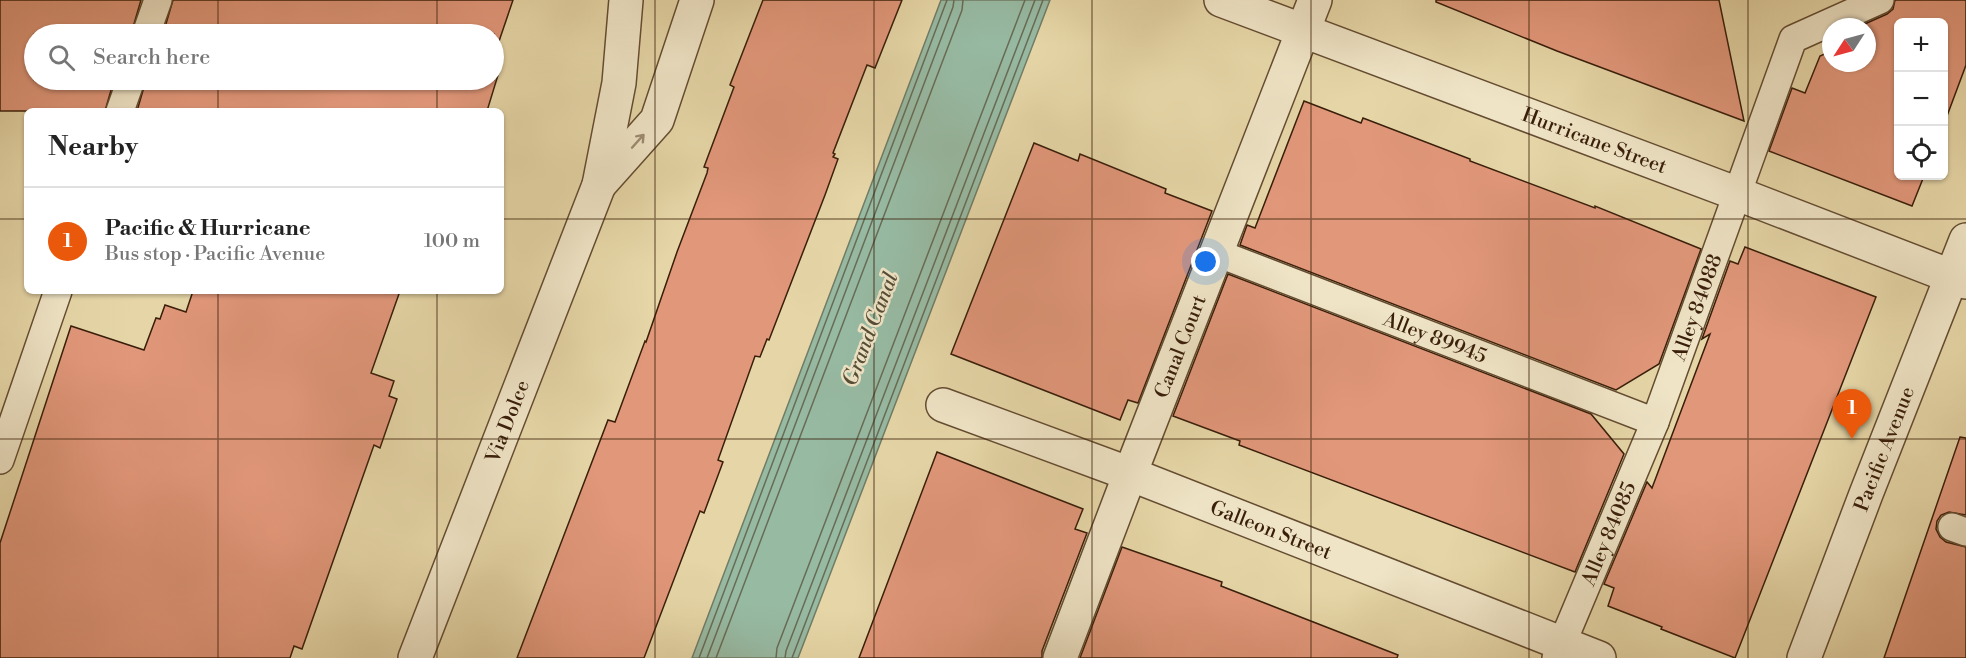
<!DOCTYPE html>
<html lang="en">
<head>
<meta charset="utf-8">
<style>
	:root { --surface:#fff; --page:#f6f6f6; --text:#222; --muted:#767676; --line:#e0e0e0; --accent:#ea580c }
	body { margin:0; font-family:"Libre Bodoni",serif; background:var(--page); color:var(--text) }
	.controls { position:absolute; right:18px; top:18px; display:grid; overflow:hidden; border-radius:9px; box-shadow:0 2px 4px #0004 }
	.controls button { width:54px; height:54px; display:grid; place-items:center; padding:0; border:0; border-bottom:2px solid var(--line); background:var(--surface); color:var(--text); font:30px sans-serif }
	.compass { position:absolute; left:1822px; top:18px; width:54px; height:54px; border-radius:50%; background:var(--surface); box-shadow:0 2px 4px #0004; rotate:234deg }
	.you { position:absolute; left:1206px; top:262px; width:21px; height:21px; margin:-15px; border:4px solid #fff; border-radius:50%; background:#1a73e8; box-shadow:0 0 0 9px #1a73e833 }
	.badge { display:grid; place-items:center; width:39px; height:39px; border-radius:50%; background:var(--accent); color:#fff; font-size:20px; font-weight:700 }
	.pin { position:absolute; translate:-50% -50px; filter:drop-shadow(0 2px 3px #0008) }
	.pin::after { content:''; position:absolute; top:32px; width:21px; height:18px; background:inherit; clip-path:polygon(0 0,100% 0,50% 100%) }
	.list { margin:0; padding:0; list-style:none }
	h2 { display:flex; justify-content:space-between; align-items:center; height:78px; margin:0; padding:0 24px; font-size:26px }
	h2 small { font-size:20px; font-weight:400; color:var(--muted) }
	.list li { display:grid; grid-template-columns:39px 1fr auto; gap:18px; align-items:center; box-sizing:border-box; height:108px; padding:0 24px; border-top:2px solid var(--line) }
	.list b { display:block; font-size:22px; white-space:nowrap }
	.list p { margin:0; font-size:20px; white-space:nowrap; color:var(--muted) }
	.list em { font-size:20px; font-style:normal; color:var(--muted) }
	.icon { flex:none; width:33px; height:33px; fill:none; stroke:currentColor; stroke-width:2; stroke-linecap:round; stroke-linejoin:round }
	.map { position:relative; flex:none; width:1966px; height:658px; overflow:hidden }
	.search { position:absolute; background:var(--surface); box-shadow:0 2px 4px #0004; left:24px; top:24px; width:480px; height:66px; display:flex; align-items:center; gap:15px; box-sizing:border-box; padding:0 21px; border-radius:33px; color:var(--muted); font-size:22px }
	.panel { position:absolute; background:var(--surface); box-shadow:0 2px 4px #0004; left:24px; top:108px; width:480px; height:186px; border-radius:9px }
	.map>svg:first-child { display:block }
	.water { fill:#97baa3; stroke:#717c66; stroke-width:1.5 }
	.lines { fill:none; stroke-linecap:round; stroke-linejoin:round }
	.shore { stroke:#686c56; stroke-width:1.5 }
	.building { fill:#e1977a; stroke:#391e0a; stroke-width:1.5 }
	.service-casing { stroke:#644c31; stroke-width:30 }
	.minor-casing { stroke:#644c31; stroke-width:36 }
	.tertiary-casing { stroke:#644c31; stroke-width:36 }
	.service { stroke:#efe4c6; stroke-width:27 }
	.minor { stroke:#efe4c6; stroke-width:33 }
	.tertiary { stroke:#efe4c6; stroke-width:33 }
	.oneway { stroke:#9d8b71 }
	.grid { fill:none; stroke:#391e0a; stroke-width:1.5; stroke-opacity:0.55 }
	.labels { text-anchor:middle; stroke-width:5; stroke-linejoin:round; paint-order:stroke }
	.street-label { font-size:20px; fill:#391e0a; stroke:#efe4c6 }
	.water-label { font-size:21px; font-style:italic; fill:#554d38; stroke:#efe4c6 }
</style>
</head>
<body>
<div class="map">
<svg width="1966" height="658" viewBox="0 0 1966 658">
	<rect width="100%" height="100%" fill="#e6d6a7"/>
	<filter id="stains"><feTurbulence type="fractalNoise" baseFrequency=".00333" numOctaves="4"/><feColorMatrix values="0 0 0 0 .2 0 0 0 0 .09 0 0 0 0 .02 0 0 0 .5 -.17"/></filter>
	<radialGradient id="worn" r=".72"><stop offset=".6" stop-color="#630" stop-opacity="0"/><stop offset="1" stop-color="#630" stop-opacity=".3"/></radialGradient>
	<!-- water -->
	<path class="water" d="M941,0H1050L798,658H692Z"/>
	<g class="lines">
		<!-- shore -->
		<g class="shore">
			<path d="M699,658L947,0"/>
			<path d="M707,658L953,7L954,0"/>
			<path d="M716,658L962,10L963,0"/>
			<path d="M776,658L777,648L1025,0"/>
			<path d="M785,658L786,651L1035,0"/>
			<path d="M792,658L1043,0"/>
		</g>
	</g>
	<!-- building -->
	<g class="building">
		<path d="M0,0H141L131,34H34V80H114L105,111H0Z"/>
		<path d="M173,0H513L494,56V34H163Z"/>
		<path d="M763,0H902L875,68L867,65L833,153L835,154L833,157L838,159L825,195L769,340L767,339L760,357L755,356L718,460L723,462L704,513L700,511L644,658H517L608,420L615,422L645,341L646,342L677,252L707,173L708,168L704,167L734,87L730,85Z"/>
		<path d="M1436,0H1719L1744,121L1557,51L1436,2Z"/>
		<path d="M1895,0H1966V65L1944,124V22H1899V176H1924L1912,206L1769,151L1792,88L1805,93L1820,56L1831,51V63H1867V27H1858L1887,14L1893,9Z"/>
		<path d="M494,59L502,62L487,111H137L146,80H494Z"/>
		<path d="M1304,101L1361,123L1363,118L1470,159V161L1595,208V206L1701,249L1659,364L1616,390L1240,245L1247,225L1255,228Z"/>
		<path d="M1034,143L1078,161L1080,154L1166,189L1165,193L1212,211L1138,403L1128,400L1120,420L951,354Z"/>
		<path d="M1745,247L1876,297L1735,658L1661,629L1662,627L1608,606L1614,588L1604,584L1647,482L1652,488L1710,334L1702,339L1730,261L1738,264Z"/>
		<path d="M1228,274L1591,414L1624,454L1575,572L1239,445L1240,441L1173,416Z"/>
		<path d="M193,291H400L371,373L394,381L389,396L397,399L380,448L374,445L302,649L294,646L290,658H0V543L71,326L144,350L156,318L160,319L165,305L186,312Z"/>
		<path d="M1960,437L1966,438V515L1949,512L1941,515L1937,521L1936,529L1940,537L1946,542L1966,547V658H1884Z"/>
		<path d="M937,452L1083,509L1075,529L1087,533L1042,651V658H859Z"/>
		<path d="M1122,547L1222,582L1221,586L1398,655L1397,658H1080Z"/>
	</g>
	<g class="lines">
		<defs>
			<g id="service">
				<path d="M146,34L158,0"/>
				<path d="M120,111L131,80"/>
				<path id="s1" d="M1217,253L1655,422"/>
				<path d="M0,460L58,291"/>
				<path d="M1952,527L1966,532"/>
				<path id="s2" d="M1556,658L1655,422L1793,39L1880,0"/>
			</g>
			<g id="minor">
				<path id="s3" d="M1221,0L1738,194L1966,282"/>
				<path d="M599,185L657,120L697,0"/>
				<path id="s4" d="M943,405L1130,474L1599,658"/>
				<path id="s5" d="M1060,658L1130,474L1315,0"/>
			</g>
			<g id="tertiary">
				<path id="s6" d="M415,658L599,185L619,83L626,0"/>
				<path id="s7" d="M1804,658L1866,494L1966,240"/>
			</g>
		</defs>
		<!-- service casing -->
		<use href="#service" class="service-casing"/>
		<!-- minor casing -->
		<use href="#minor" class="minor-casing"/>
		<!-- tertiary casing -->
		<use href="#tertiary" class="tertiary-casing"/>
		<!-- service -->
		<use href="#service" class="service"/>
		<!-- minor -->
		<use href="#minor" class="minor"/>
		<!-- tertiary -->
		<use href="#tertiary" class="tertiary"/>
	</g>
	<!-- one-way arrows -->
	<defs><path id="oneway-shaft" d="M-6 0H5M1.5-3L5.5 0L1.5 3" fill="none" stroke-width="1.6" stroke-linecap="round" stroke-linejoin="round" transform="scale(1.5)"/></defs>
	<use class="oneway" href="#oneway-shaft" transform="translate(638 141) rotate(-48)"/>
	<!-- grid -->
	<path class="grid" d="M218,0V34M437,0V34M655,0V658M874,0V658M1092,0V658M1311,0V658M1529,0V658M1748,0V658M218,80V111M437,80V111M0,219H27M501,219H1966M218,291V658M437,291V658M0,439H1966"/>
	<g class="labels">
		<!-- street labels -->
		<g class="street-label">
			<text dy="7" stroke="none"><textPath href="#s3" startOffset="399">Hurricane Street</textPath></text>
			<text dy="7" stroke="none"><textPath href="#s2" startOffset="378">Alley 84088</textPath></text>
			<text dy="7" stroke="none"><textPath href="#s1" startOffset="234">Alley 89945</textPath></text>
			<text dy="7" stroke="none"><textPath href="#s5" startOffset="334">Canal Court</textPath></text>
			<text dy="7" stroke="none"><textPath href="#s6" startOffset="254">Via Dolce</textPath></text>
			<text dy="7" stroke="none"><textPath href="#s7" startOffset="224">Pacific Avenue</textPath></text>
			<text dy="7" stroke="none"><textPath href="#s4" startOffset="351">Galleon Street</textPath></text>
			<text dy="7" stroke="none"><textPath href="#s2" startOffset="135">Alley 84085</textPath></text>
		</g>
		<!-- water labels -->
		<g class="water-label">
			<text transform="translate(870 329) rotate(-69)" y="7">Grand Canal</text>
		</g>
	</g>
	<rect width="100%" height="100%" filter="url(#stains)"/>
	<rect width="100%" height="100%" fill="url(#worn)"/>
</svg>
<div class="controls">
<button>+</button>
<button>−</button>
<button><svg class="icon" aria-label="locate" viewBox="0 0 24 24"><circle cx="12" cy="12" r="6"/><path d="M12 2v4M12 18v4M2 12h4M18 12h4"/></svg></button>
</div>
<svg class="compass" viewBox="-18 -18 36 36"><path d="M0-13l5 13h-10z" fill="#e53935"/><path d="M0 13l5-13h-10z" fill="#767676"/></svg>
<div class="you"></div>
<div class="pin badge" style="left:1852px;top:439px">1</div>
<div class="search"><svg class="icon" aria-label="search" viewBox="0 0 24 24"><circle cx="10" cy="10" r="6"/><path d="M15 15l6 6"/></svg>Search here</div>
<section class="panel">
<h2>Nearby<small></small></h2>
<ul class="list">
<li><span class="badge">1</span><div><b>Pacific &amp; Hurricane</b><p>Bus stop · Pacific Avenue</p></div><em>100 m</em></li>
</ul>
</section>
</div>
</body>
</html>
